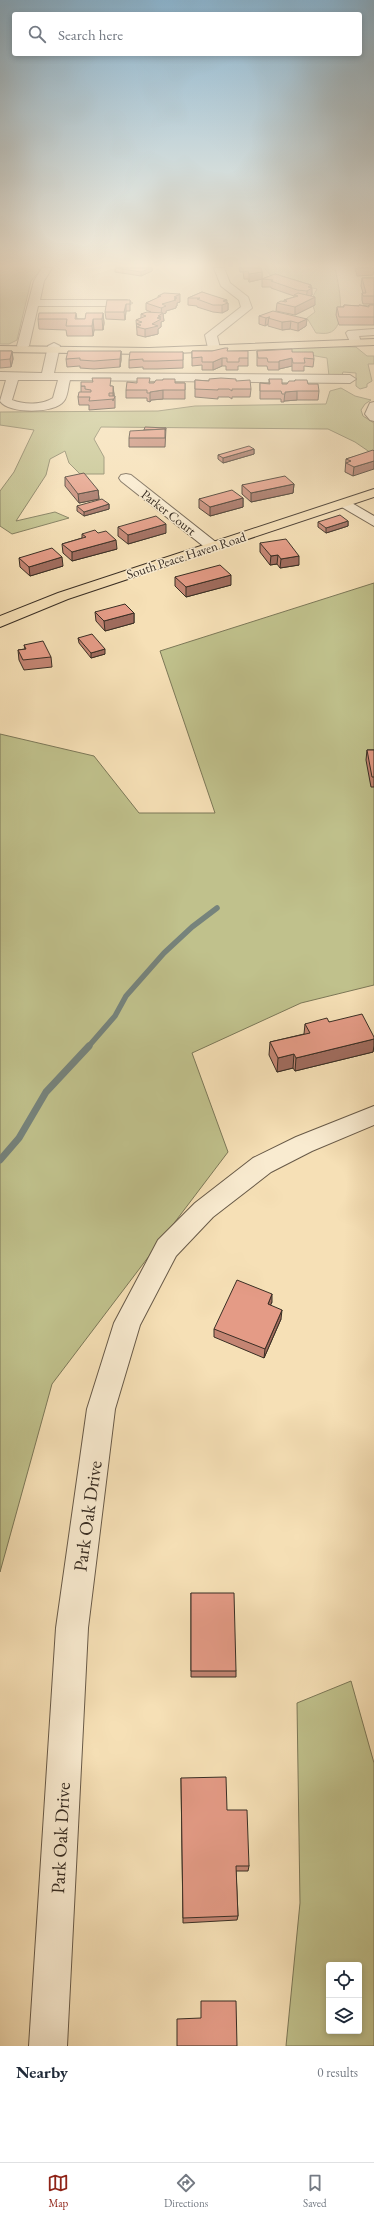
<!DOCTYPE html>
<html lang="en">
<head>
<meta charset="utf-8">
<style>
	:root { --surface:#fff; --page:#f2f2f3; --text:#1f2937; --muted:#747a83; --line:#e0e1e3; --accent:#8f2418 }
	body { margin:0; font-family:"EB Garamond",serif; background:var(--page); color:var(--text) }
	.controls { position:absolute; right:12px; bottom:12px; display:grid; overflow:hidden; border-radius:4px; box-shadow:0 2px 6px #0003 }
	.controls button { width:36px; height:36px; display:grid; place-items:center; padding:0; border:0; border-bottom:1px solid var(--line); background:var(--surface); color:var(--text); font:20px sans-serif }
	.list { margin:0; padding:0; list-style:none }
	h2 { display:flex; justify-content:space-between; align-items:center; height:52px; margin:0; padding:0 16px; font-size:17px }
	h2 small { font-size:13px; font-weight:400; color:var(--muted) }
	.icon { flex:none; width:22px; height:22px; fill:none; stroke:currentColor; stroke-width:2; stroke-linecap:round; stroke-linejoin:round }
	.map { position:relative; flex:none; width:374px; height:2046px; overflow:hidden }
	.search { position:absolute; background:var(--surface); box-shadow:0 2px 6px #0003; left:12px; right:12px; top:12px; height:44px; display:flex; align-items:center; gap:10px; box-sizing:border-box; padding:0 14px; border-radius:4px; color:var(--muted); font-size:15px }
	.sheet { height:116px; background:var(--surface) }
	nav { display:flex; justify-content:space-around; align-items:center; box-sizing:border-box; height:56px; border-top:1px solid var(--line); background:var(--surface); font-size:11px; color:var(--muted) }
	nav a { display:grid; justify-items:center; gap:2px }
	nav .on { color:var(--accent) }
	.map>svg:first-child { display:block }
	.green { fill:#c0c18c; stroke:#7c7858; fill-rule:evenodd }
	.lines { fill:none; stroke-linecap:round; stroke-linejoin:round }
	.stream-far1 { stroke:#76837c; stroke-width:5.5 }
	.stream { stroke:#76837c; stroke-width:7 }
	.minor-casing { stroke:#685a48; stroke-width:2 }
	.major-casing { stroke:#392e24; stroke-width:2 }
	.minor { fill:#f9ebd0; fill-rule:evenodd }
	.major { fill:#f6e0b6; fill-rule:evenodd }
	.wall { fill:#c48573; stroke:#392e24 }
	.shaded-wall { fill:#a06c5e; stroke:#392e24 }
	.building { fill:#e49b86; stroke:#392e24 }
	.labels { text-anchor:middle; stroke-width:3; stroke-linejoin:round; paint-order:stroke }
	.far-street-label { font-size:13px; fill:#392e24; stroke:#f9ebd0 }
	.near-street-label { font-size:19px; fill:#392e24; stroke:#f9ebd0 }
</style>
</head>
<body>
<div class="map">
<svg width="374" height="2046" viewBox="0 0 374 2046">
	<rect width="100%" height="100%" fill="#f6e0b6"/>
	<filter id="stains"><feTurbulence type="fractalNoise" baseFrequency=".005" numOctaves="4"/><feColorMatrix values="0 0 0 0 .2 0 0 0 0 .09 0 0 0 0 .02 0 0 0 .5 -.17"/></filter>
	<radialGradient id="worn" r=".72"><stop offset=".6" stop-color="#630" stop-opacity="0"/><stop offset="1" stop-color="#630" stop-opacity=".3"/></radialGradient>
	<!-- green -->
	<g class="green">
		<path d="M0,268H42L31,281L17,340L9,344H0Z"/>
		<path d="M267,268H335C338,282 349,329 328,333C325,334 319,333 316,333L307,318L315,312L311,300L317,289L272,277L265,269Z"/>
		<path d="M312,346L356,347L367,356H374V364H368L372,381L367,384V387L360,389L356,386V373L343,372L342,375L329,376L327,358L310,355L284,354L285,347Z"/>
		<path d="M341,388L355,396L371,400L365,404L361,410L363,416L374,423V455L355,442L328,429L101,427L94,439L104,457V474H80L69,463L65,451L50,459L46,475L16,521L55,512L69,518L12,534L0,526V491L14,472L34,430L0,425V412L158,411L195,406L326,404L330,391Z"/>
		<path d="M374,583V985L301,1003L192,1053L228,1152L52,1384L0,1572V734L94,756L139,813H215L160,651Z"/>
		<path d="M351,1681L374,1763V2046H286L300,1903L297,1703ZM329,1965H359V2031H329Z"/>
	</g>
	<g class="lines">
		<!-- stream-far1 -->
		<path class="stream-far1" d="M88,1047L115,1016L126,996L164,953L192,927L217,908"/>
		<!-- stream -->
		<path class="stream" d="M0,1160L19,1138L46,1092L89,1046"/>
		<defs>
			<g id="minor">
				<path d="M42,268H52L44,281L40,300H127L132,303L127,306H38L29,346L23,349L19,348L17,346L34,281Z"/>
				<path d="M214,268H224L230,283L248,297L252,308L217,336L220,348L214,351L208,348L205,335L241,307L239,300L221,286Z"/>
				<path d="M374,329V335L359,336L361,342L359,344H351L346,333L348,331Z"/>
				<path d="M54,343L60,346L54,373L350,375L356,379L350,383L70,380C68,386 68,396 64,401C55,414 8,414 0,401L6,380H0V372L42,373L48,346ZM18,380H58L53,398C42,405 24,405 12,400Z"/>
				<path d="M374,402V421L370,420L365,414L370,403Z"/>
				<path d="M126,474L131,475L217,543L219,546L217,549H207L121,481L119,478L121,475Z"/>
				<path d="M345,499L374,516V526L340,506L338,503Z"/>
				<path d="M374,1106V1125L312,1151L271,1172L213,1217L176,1256L140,1325L115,1409L88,1628L67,2046H29L56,1628L87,1409L114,1323L158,1240L195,1203L253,1158L296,1137Z"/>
			</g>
			<g id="major">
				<path d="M374,339V345L149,354L0,352V346L149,348Z"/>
				<path d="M374,489V497L68,599L0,627V616L58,593Z"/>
			</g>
		</defs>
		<!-- minor casing -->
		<use href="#minor" class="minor-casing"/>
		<!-- major casing -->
		<use href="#major" class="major-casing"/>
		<!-- minor -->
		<use href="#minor" class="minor"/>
		<!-- major -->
		<use href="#major" class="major"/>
	</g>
	<!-- wall -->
	<g class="wall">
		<path d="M115,268H152V271L141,276L115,272Z"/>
		<path d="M239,268H261L262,272V279L249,282L248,279H244L243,272H240Z"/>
		<path d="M355,268H374L373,275L357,276Z"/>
		<path d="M275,274L311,285L312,295L311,296L315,305L295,315L276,311L277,303L284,301V300L294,297V296L271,288V287H262V279Z"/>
		<path d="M362,278H374V304H363L362,300V293H363L361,286Z"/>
		<path d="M202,292L228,303V310L222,313L213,312L197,307V306L188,305V298Z"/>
		<path d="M158,296L180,302L177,303V306H176V308L166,311V313L163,314L164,321L161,322V327L158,329V334L145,337L137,335V332L136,320L141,318V314L151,312L146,310V303L158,298Z"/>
		<path d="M130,300V311H126L125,320L106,319L105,312Z"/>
		<path d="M344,305L359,306V305L368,306L369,305H374V325H339L336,315L337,307H343Z"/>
		<path d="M76,313L77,319H85L103,313L104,323L103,330H94L93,336H67L66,330L39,329L38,319Z"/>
		<path d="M259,316L307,319L306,326L298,331L290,329L282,330L268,326V324L265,326L259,324Z"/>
		<path d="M0,351H12L13,359L11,367L0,368Z"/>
		<path d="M121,351V360L120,367L94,369L80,368V366L67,367L66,359Z"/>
		<path d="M192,351H227L248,358V366H238V370H226V366H222L213,370H202V365L192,366Z"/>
		<path d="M257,351L292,352L314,359L313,367L304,366V371H292V366L279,369V370H268L267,366H257Z"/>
		<path d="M183,352V368L157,369H143V367L129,368V360Z"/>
		<path d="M269,379L282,384H287L295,381V380L308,384L319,391L318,400H297L284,401V402H281V399H260V383L269,384Z"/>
		<path d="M163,380L175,383H185V399H163L151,400L150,402L147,401V398H126V390L150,383H154Z"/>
		<path d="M195,380L209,381H236L251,389L250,397H232V399L229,397H218V399L195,397Z"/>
		<path d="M81,386H112L114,394V396H115V408L89,410V405H79L78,397L81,392Z"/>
		<path d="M166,428L165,447H129V438L144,430Z"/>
		<path d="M254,449V454L223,463L218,459V455Z"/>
		<path d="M374,451L353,476L345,472L346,459Z"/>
		<path d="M65,477L98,490L99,499L79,503L65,486Z"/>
		<path d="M294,484L293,493L251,502L242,494V485Z"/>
		<path d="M243,498V507L210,516L199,508V499Z"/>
		<path d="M109,504V509L84,516L77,511V506Z"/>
		<path d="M348,521V526L326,533L318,527V522Z"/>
		<path d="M118,527L166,533L128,544L118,536Z"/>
		<path d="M82,534L117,549L72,561L63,553L62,544L82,538Z"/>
		<path d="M260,543L299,565L280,568L277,564L270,565L260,552Z"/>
		<path d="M19,558L63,566L30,576L20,567Z"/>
		<path d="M175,577L231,585L186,597L175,586Z"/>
		<path d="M95,612L134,613V623L105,631L96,621Z"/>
		<path d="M78,638L105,654L91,658L79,643Z"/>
		<path d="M24,645L51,657L52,667L24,670L19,660L18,650L25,649Z"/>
		<path d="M367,750H374V787H371L366,760Z"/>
		<path d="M329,1022L374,1037V1046L373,1052L295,1071L293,1068L277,1072L269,1055L270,1042L304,1034L305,1024Z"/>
		<path d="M272,1302L270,1305L281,1319L264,1358L214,1337V1329Z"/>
		<path d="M191,1593L236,1671V1677H191Z"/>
		<path d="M181,1778L227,1810L249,1866L248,1871H236L238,1916L237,1920L183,1923Z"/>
	</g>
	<!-- shaded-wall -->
	<g class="shaded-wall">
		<path d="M150,268H152V271L141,276V272Z"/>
		<path d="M262,272V279L249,282V274Z"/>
		<path d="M311,285V289L312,288V295L306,298L308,287Z"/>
		<path d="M180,294V302L177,303V306H176V308L166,311V313L163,314L164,321L161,322V327L158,329V334L145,337V329L152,324L158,316L161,314L162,304L174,297Z"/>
		<path d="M315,297V305L295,315V307Z"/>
		<path d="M227,300V303H228V310L222,313V305L223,301Z"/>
		<path d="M126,304V311L125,320L124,312Z"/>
		<path d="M103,313L104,323L103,330L102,319Z"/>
		<path d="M269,317L268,324L265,326L266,318Z"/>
		<path d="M93,319L94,330L93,336L92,326Z"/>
		<path d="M307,319L306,326L298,331V323Z"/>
		<path d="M291,321L290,329L282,330V322Z"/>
		<path d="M12,351L13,359L11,367L10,359Z"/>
		<path d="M121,351V360L120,367V359Z"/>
		<path d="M222,358V366L213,370V362Z"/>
		<path d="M292,358V366L279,369V361Z"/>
		<path d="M113,386L114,394L113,401Z"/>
		<path d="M163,390V399L151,400L150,402V392Z"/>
		<path d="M297,391V400L284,401L285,392Z"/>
		<path d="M254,449V454L223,463V458Z"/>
		<path d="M374,461V469L353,476L354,467Z"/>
		<path d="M294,484L293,493L251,502V493Z"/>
		<path d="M98,490L99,499L79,503L78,494Z"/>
		<path d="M243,498V507L210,516V507Z"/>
		<path d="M109,504V509L84,516V512Z"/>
		<path d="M348,521V526L326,533V528Z"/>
		<path d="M166,524V533L128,544V535Z"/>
		<path d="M116,540L117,549L72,561V552Z"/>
		<path d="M278,555L277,564L270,565L271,556Z"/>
		<path d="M299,556V565L280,568L281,559Z"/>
		<path d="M62,557L63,566L30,576L29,567Z"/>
		<path d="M231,575V585L186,597V587Z"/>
		<path d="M134,613V623L105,631L104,621Z"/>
		<path d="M105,649V654L91,658V653Z"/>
		<path d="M374,1039V1046L373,1052L295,1071L296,1058Z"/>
		<path d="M294,1054L293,1068L277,1072L278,1058Z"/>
		<path d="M272,1294V1302L267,1313L268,1304Z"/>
		<path d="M282,1310L281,1319L264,1358L265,1349Z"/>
	</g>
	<!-- building -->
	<g class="building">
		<path d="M116,268H150L141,272Z"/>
		<path d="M243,268H261L262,272L249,274L248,271L244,272Z"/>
		<path d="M275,274L311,285L308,287L312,288L307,291L297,290L271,281L273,280L262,279Z"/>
		<path d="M362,278H374V296H363L362,293H366Z"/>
		<path d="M202,292L227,300L223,301L228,303L222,305H213L197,299L200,298H188Z"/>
		<path d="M164,293L180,294L174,297L177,298L174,299L176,300L162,304L166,306L161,308L146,303L161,296H158Z"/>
		<path d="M298,293L315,297L295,307L277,303L281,301L286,302L287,301L284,300L298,296L294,295Z"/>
		<path d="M107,300H130V304H126L124,312H105Z"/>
		<path d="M344,305L359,306V305L369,307V305H374V317H339L337,307H344Z"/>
		<path d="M273,311L307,319L298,323L291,321L282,322L268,318L270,317H269L266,318L259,316Z"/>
		<path d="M147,312L163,313L158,316L161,317L157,318L161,319L152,324L158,326L145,329L137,327L141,325L136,324L142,322L136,320L146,316L141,314Z"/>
		<path d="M39,313H76L75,319H85L86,313H103L102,319H93L92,326H66L67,319H38Z"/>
		<path d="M225,348H228L227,351H248V358H239V362H227V358H222L213,362H202V357L192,358V351H212Z"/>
		<path d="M292,349V352H313L314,359L304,358L305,363H293L292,358L279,361V362H268L267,358H258L257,351Z"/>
		<path d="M0,351H12L10,359L0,360Z"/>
		<path d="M68,351H121L120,359L94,361L80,360V358L66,359Z"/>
		<path d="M130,352H183V360L157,361H143V359L129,360Z"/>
		<path d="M92,378H111L110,386H113V393H109V396H115L114,399L89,401L90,397H78L79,392H91V390L85,389V386H81V382H93Z"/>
		<path d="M137,378H150L149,383H154L156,380H163V379H175V383H185V390H163L150,392V393H147V390H126L127,382L137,383Z"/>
		<path d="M221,378L236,379V381L250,380L251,389H232V391L229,389H218V390L195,389V380L209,381V379Z"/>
		<path d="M269,379H282V384H287L289,381H295V380H307L308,384H318L319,391H297L285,392V394H282L281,391H260V383L270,384Z"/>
		<path d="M145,427L166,428L165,431V429L144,430Z"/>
		<path d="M165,429V438H129L130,431Z"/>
		<path d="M249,446L254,449L223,458L218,455Z"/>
		<path d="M373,450L374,451V461L354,467L346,463L351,461L346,459Z"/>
		<path d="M84,473L98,490L78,494L65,477Z"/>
		<path d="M285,476L294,484L251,493L242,485Z"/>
		<path d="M232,490L243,498L210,507L199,499Z"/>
		<path d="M102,499L109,504L84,512L77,506Z"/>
		<path d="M340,515L348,521L326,528L318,522Z"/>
		<path d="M156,516L166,524L128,535L118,527Z"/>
		<path d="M95,530L98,533L106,531L116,540L72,552L62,544L86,537L82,534Z"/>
		<path d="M286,539L299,556L281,559L278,555L271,556L260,543Z"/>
		<path d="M52,548L62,557L29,567L19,558Z"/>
		<path d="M220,565L231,575L186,587L175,577Z"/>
		<path d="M125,604L134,613L104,621L95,612Z"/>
		<path d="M92,634L105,649L91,653L78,638Z"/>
		<path d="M43,641L51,657L23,660L18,650L26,649L24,645Z"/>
		<path d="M367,750H374V777H372Z"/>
		<path d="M362,1014L374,1037V1039L296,1058L294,1054L278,1058L270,1042L310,1033L305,1024L327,1018L329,1022Z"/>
		<path d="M237,1280L272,1294L268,1304L282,1310L265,1349L214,1329Z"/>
		<path d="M191,1593H234L236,1671H191Z"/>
		<path d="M226,1777L227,1810H247L249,1866H236L238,1916L183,1918L181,1778Z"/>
		<path d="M201,2001H236L237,2046H177V2019L201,2018Z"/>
	</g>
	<!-- sky -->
	<linearGradient id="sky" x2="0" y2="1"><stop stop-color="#8bb7d4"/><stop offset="0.48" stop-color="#fbf1de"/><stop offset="1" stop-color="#fbf1de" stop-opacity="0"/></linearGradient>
	<rect width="374" height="554" fill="url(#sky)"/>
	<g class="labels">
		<!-- far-street labels -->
		<g class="far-street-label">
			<text transform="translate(169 512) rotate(38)" y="5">Parker Court</text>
			<text transform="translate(186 555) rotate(-18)" y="5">South Peace Haven Road</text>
		</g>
		<!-- near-street labels -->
		<g class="near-street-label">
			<text transform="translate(87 1516) rotate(-82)" y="7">Park Oak Drive</text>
			<text transform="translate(60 1838) rotate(-87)" y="7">Park Oak Drive</text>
		</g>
	</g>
	<rect width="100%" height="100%" filter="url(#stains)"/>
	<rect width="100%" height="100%" fill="url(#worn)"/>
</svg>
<div class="controls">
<button><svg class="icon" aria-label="locate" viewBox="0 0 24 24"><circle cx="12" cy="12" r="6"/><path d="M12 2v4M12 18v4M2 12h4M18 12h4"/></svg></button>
<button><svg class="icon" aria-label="layers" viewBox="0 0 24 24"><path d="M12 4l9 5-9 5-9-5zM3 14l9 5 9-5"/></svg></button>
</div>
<div class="search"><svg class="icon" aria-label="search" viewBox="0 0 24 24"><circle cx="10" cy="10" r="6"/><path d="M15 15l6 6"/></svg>Search here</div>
</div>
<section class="sheet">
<h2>Nearby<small>0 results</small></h2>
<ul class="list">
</ul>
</section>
<nav>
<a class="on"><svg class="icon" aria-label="map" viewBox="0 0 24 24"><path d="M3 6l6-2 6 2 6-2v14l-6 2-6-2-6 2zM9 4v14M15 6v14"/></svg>Map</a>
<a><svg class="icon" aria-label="directions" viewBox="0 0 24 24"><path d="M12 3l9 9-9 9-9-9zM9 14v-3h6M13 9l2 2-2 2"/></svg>Directions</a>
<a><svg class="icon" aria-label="saved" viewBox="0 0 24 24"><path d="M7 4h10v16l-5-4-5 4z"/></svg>Saved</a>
</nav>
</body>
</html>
